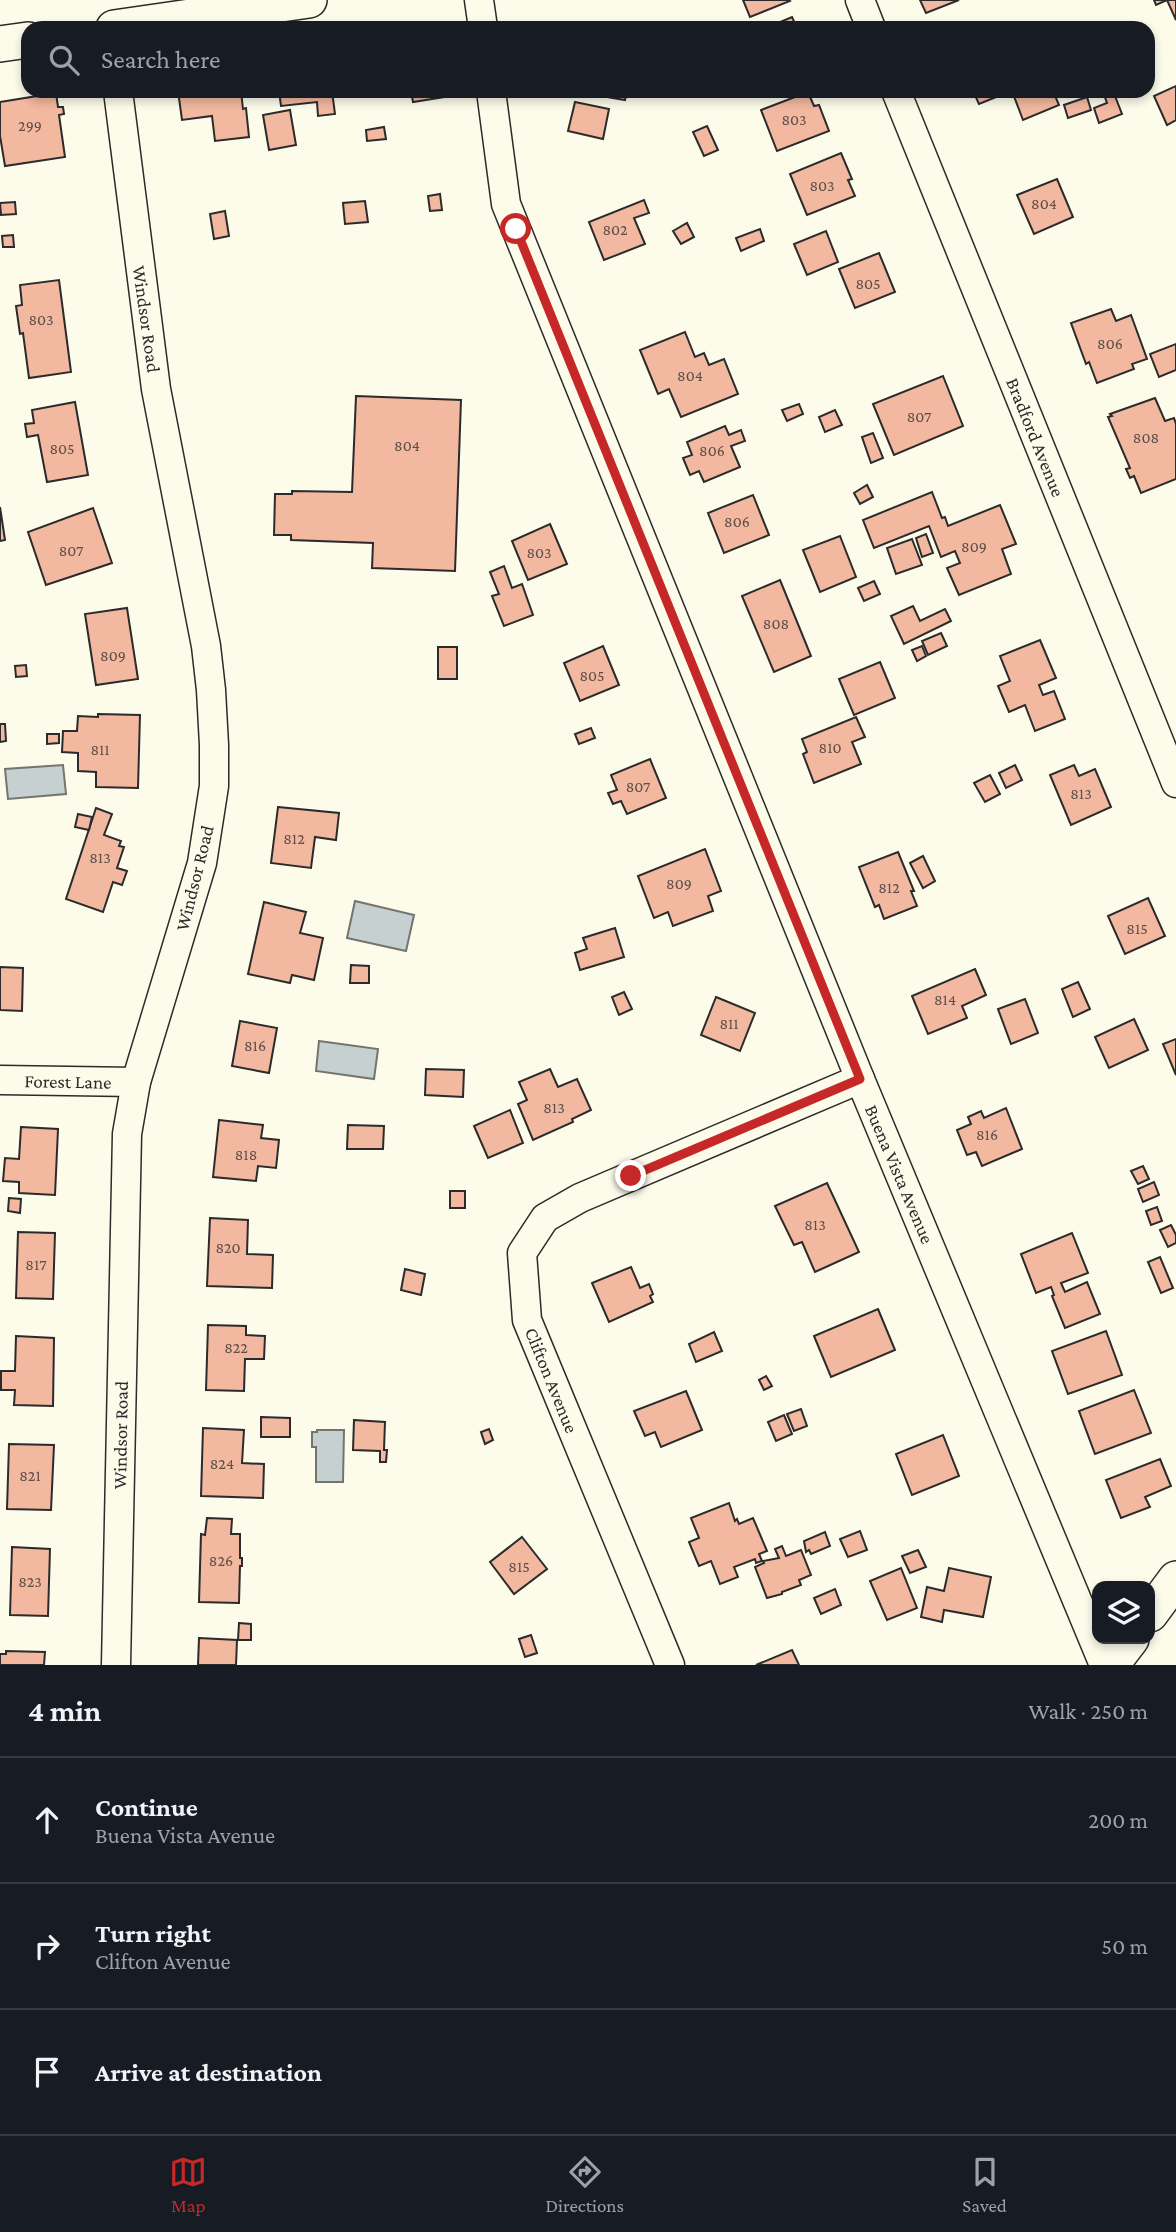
<!DOCTYPE html>
<html lang="en">
<head>
<meta charset="utf-8">
<style>
	:root { --surface:#171b24; --page:#20242c; --text:#f1f3f6; --muted:#9ea1a6; --line:#363941; --accent:#c62828 }
	body { margin:0; font-family:"Crimson Pro",serif; background:var(--page); color:var(--text) }
	.controls { position:absolute; right:21px; bottom:21px; display:grid; overflow:hidden; border-radius:14px; box-shadow:0 4px 10px #0003 }
	.controls button { width:63px; height:63px; display:grid; place-items:center; padding:0; border:0; border-bottom:2px solid var(--line); background:var(--surface); color:var(--text); font:35px sans-serif }
	.stop { position:absolute; width:21px; height:21px; margin:-16px; border:5px solid #c62828; border-radius:50%; background:#fff }
	.stop.end { background:#c62828; border-color:#fff; box-shadow:0 2px 7px #0008 }
	.list { margin:0; padding:0; list-style:none }
	h2 { display:flex; justify-content:space-between; align-items:center; height:91px; margin:0; padding:0 28px; font-size:30px }
	h2 small { font-size:23px; font-weight:400; color:var(--muted) }
	.list li { display:grid; grid-template-columns:46px 1fr auto; gap:21px; align-items:center; box-sizing:border-box; height:126px; padding:0 28px; border-top:2px solid var(--line) }
	.list b { display:block; font-size:26px; white-space:nowrap }
	.list p { margin:0; font-size:23px; white-space:nowrap; color:var(--muted) }
	.list em { font-size:23px; font-style:normal; color:var(--muted) }
	.icon { flex:none; width:38px; height:38px; fill:none; stroke:currentColor; stroke-width:2; stroke-linecap:round; stroke-linejoin:round }
	.map { position:relative; flex:none; width:1176px; height:1665px; overflow:hidden }
	.search { position:absolute; background:var(--surface); box-shadow:0 4px 10px #0003; left:21px; right:21px; top:21px; height:77px; display:flex; align-items:center; gap:18px; box-sizing:border-box; padding:0 24px; border-radius:21px; color:var(--muted); font-size:26px }
	.sheet { height:469px; background:var(--surface) }
	nav { display:flex; justify-content:space-around; align-items:center; box-sizing:border-box; height:98px; border-top:2px solid var(--line); background:var(--surface); font-size:19px; color:var(--muted) }
	nav a { display:grid; justify-items:center; gap:4px }
	nav .on { color:var(--accent) }
	.map>svg:first-child { display:block }
	.water { fill:#c7d0d0; stroke:#74746e; stroke-width:2 }
	.building { fill:#f2b8a0; stroke:#2b2b2b; stroke-width:2 }
	.lines { fill:none; stroke-linecap:round; stroke-linejoin:round }
	.minor-casing { stroke:#2b2b2b; stroke-width:31 }
	.tertiary-casing { stroke:#2b2b2b; stroke-width:38 }
	.minor { stroke:#fdfbea; stroke-width:28 }
	.tertiary { stroke:#fdfbea; stroke-width:35 }
	.route { stroke:#c62828; stroke-width:9 }
	.labels { text-anchor:middle; stroke-width:5; stroke-linejoin:round; paint-order:stroke }
	.number-label { font-size:16px; fill:#5d4e48 }
	.street-label { font-size:19px; fill:#2b2b2b; stroke:#fdfbea }
</style>
</head>
<body>
<div class="map">
<svg width="1176" height="1665" viewBox="0 0 1176 1665">
	<rect width="100%" height="100%" fill="#fdfbea"/>
	<!-- water -->
	<g class="water">
		<path d="M63,765L66,794L8,799L5,769Z"/>
		<path d="M355,901L414,915L406,951L347,938Z"/>
		<path d="M319,1041L378,1049L374,1079L316,1071Z"/>
		<path d="M317,1430H344L343,1482H316V1447H312V1432H317Z"/>
	</g>
	<!-- building -->
	<g class="building">
		<path d="M743,0H789L790,1L750,17Z"/>
		<path d="M920,0H959L926,13Z"/>
		<path d="M1154,0H1176V20L1167,0L1156,5Z"/>
		<path d="M792,17L797,28H766Z"/>
		<path d="M1176,86V120L1167,125L1154,96Z"/>
		<path d="M178,91H241L243,109L246,108L249,137L215,141L212,116L182,120Z"/>
		<path d="M279,91H332L335,114L318,116L317,102L281,106Z"/>
		<path d="M411,91H444L445,97L413,102Z"/>
		<path d="M583,91H627L625,100L583,93Z"/>
		<path d="M973,91H1011L979,104Z"/>
		<path d="M1012,91H1053L1059,105L1023,120Z"/>
		<path d="M1107,91H1113L1122,114L1099,123L1094,108L1107,103L1103,92Z"/>
		<path d="M808,92L814,106L819,105L829,131L777,151L761,110Z"/>
		<path d="M56,93L58,107H63L64,114L59,115L65,157L5,166L0,136V102Z"/>
		<path d="M1087,97L1091,110L1068,118L1064,105Z"/>
		<path d="M575,102L609,109L603,139L568,131Z"/>
		<path d="M290,110L296,145L269,150L263,115Z"/>
		<path d="M707,126L718,150L704,156L693,132Z"/>
		<path d="M384,127L386,139L367,141L366,130Z"/>
		<path d="M841,153L852,179L848,180L855,196L807,215L790,174Z"/>
		<path d="M1057,179L1073,217L1034,234L1017,195Z"/>
		<path d="M440,194L442,210L430,211L428,196Z"/>
		<path d="M644,200L649,213L634,218L645,244L604,260L589,222Z"/>
		<path d="M365,201L368,222L345,224L343,203Z"/>
		<path d="M15,202L16,214L1,215L0,203Z"/>
		<path d="M225,211L229,236L214,239L210,214Z"/>
		<path d="M687,223L694,237L681,244L673,231Z"/>
		<path d="M760,229L764,241L741,251L736,238Z"/>
		<path d="M826,231L838,262L807,275L794,244Z"/>
		<path d="M13,235L14,247H3L2,236Z"/>
		<path d="M879,253L895,292L855,308L839,269Z"/>
		<path d="M59,280L71,372L29,378L23,333L20,334L16,306L22,305L20,285Z"/>
		<path d="M1111,309L1116,321L1131,315L1147,359L1132,364L1134,369L1097,383L1089,362L1086,364L1071,323Z"/>
		<path d="M685,332L695,357L704,353L709,365L724,359L738,394L681,417L669,389L658,394L640,350Z"/>
		<path d="M1176,344V370L1159,377L1150,354Z"/>
		<path d="M943,376L963,426L894,455L873,404Z"/>
		<path d="M356,396L461,400L455,571L372,568L373,543L291,540V535H274L275,494H292V491L352,492Z"/>
		<path d="M1155,398L1165,421L1174,418L1176,424V479L1141,493L1134,476L1130,478L1126,469L1130,468L1108,417L1112,416L1110,414Z"/>
		<path d="M75,402L88,475L47,482L38,435L27,437L25,424L34,423L32,410Z"/>
		<path d="M799,404L803,414L787,421L782,410Z"/>
		<path d="M835,410L842,425L825,432L819,417Z"/>
		<path d="M725,426L729,435L741,430L745,441L731,446L740,467L704,482L699,471L690,475L683,458L692,455L687,442Z"/>
		<path d="M873,433L883,458L871,463L862,437Z"/>
		<path d="M867,485L873,497L860,504L854,493Z"/>
		<path d="M932,492L942,518L945,517L948,526L1000,505L1016,544L1002,549L1011,574L959,595L947,568L960,563L955,551L941,557L929,526L874,548L863,520Z"/>
		<path d="M753,495L769,535L724,553L708,513Z"/>
		<path d="M0,507L5,540L0,541Z"/>
		<path d="M93,508L112,563L46,585L28,532Z"/>
		<path d="M550,524L567,564L528,580L512,541Z"/>
		<path d="M926,534L933,553L922,557L916,538Z"/>
		<path d="M840,536L856,577L820,592L803,550Z"/>
		<path d="M912,539L922,565L896,574L887,548Z"/>
		<path d="M504,566L512,588L522,584L533,615L504,626L492,596L499,594L490,572Z"/>
		<path d="M780,580L811,656L774,672L742,596Z"/>
		<path d="M874,581L880,594L864,601L858,588Z"/>
		<path d="M913,606L920,621L945,609L951,621L904,644L891,616Z"/>
		<path d="M127,608L138,679L96,685L85,614Z"/>
		<path d="M941,633L947,646L928,655L922,641Z"/>
		<path d="M1040,640L1056,678L1039,685L1043,695L1054,691L1065,719L1035,731L1025,705L1009,712L998,686L1010,681L1000,656Z"/>
		<path d="M603,646L619,685L580,701L564,663Z"/>
		<path d="M922,646L926,656L917,661L912,650Z"/>
		<rect x="438" y="647" width="19" height="32"/>
		<path d="M880,662L895,698L854,715L839,679Z"/>
		<path d="M26,665L27,676L16,677L15,666Z"/>
		<path d="M98,714L140,715L138,788L96,787V772L78,771V753L62,752L63,731H77L78,716L98,717Z"/>
		<path d="M856,717L865,737L852,742L861,764L814,783L803,754L807,752L802,739Z"/>
		<path d="M0,724H5L6,741L0,742Z"/>
		<path d="M591,728L595,738L579,744L575,734Z"/>
		<path d="M47,734H59V743L47,744Z"/>
		<path d="M650,759L666,798L627,814L621,801L613,804L608,793L617,790L611,775Z"/>
		<path d="M1015,765L1022,780L1006,788L999,773Z"/>
		<path d="M1074,765L1079,776L1095,769L1111,807L1071,825L1050,775Z"/>
		<path d="M990,775L1000,794L985,802L974,783Z"/>
		<path d="M278,807L339,813L336,840L315,837L311,868L271,863Z"/>
		<path d="M96,808L112,814L104,835L121,841L119,846L124,847L117,868L127,871L122,885L113,882L103,912L66,899Z"/>
		<path d="M78,814L92,817L89,830L75,827Z"/>
		<path d="M705,849L721,891L708,896L713,911L673,926L668,912L654,918L638,876Z"/>
		<path d="M898,852L914,891H911L917,906L884,919L879,905L875,907L859,867Z"/>
		<path d="M923,856L935,881L923,888L910,863Z"/>
		<path d="M1148,898L1165,936L1125,954L1108,916Z"/>
		<path d="M264,902L306,912L300,933L323,938L314,980L292,975L290,983L248,974Z"/>
		<path d="M615,928L624,957L580,970L575,953L587,949L583,938Z"/>
		<path d="M351,965L369,966V983H350Z"/>
		<path d="M0,967L23,968L22,1011L0,1010Z"/>
		<path d="M975,969L986,995L962,1006L967,1018L928,1034L912,996Z"/>
		<path d="M1078,982L1090,1009L1073,1017L1062,989Z"/>
		<path d="M624,992L632,1009L619,1015L612,997Z"/>
		<path d="M716,997L755,1013L740,1051L701,1035Z"/>
		<path d="M1025,999L1038,1033L1011,1044L998,1009Z"/>
		<path d="M1134,1019L1148,1050L1109,1068L1095,1037Z"/>
		<path d="M240,1021L277,1028L269,1073L232,1066Z"/>
		<path d="M1176,1039V1075L1163,1044Z"/>
		<path d="M426,1069L464,1070L463,1097L425,1095Z"/>
		<path d="M550,1069L558,1087L577,1079L591,1110L572,1119L573,1122L533,1140L518,1104L527,1100L519,1082Z"/>
		<path d="M1006,1108L1022,1149L982,1166L976,1152L967,1155L957,1130L971,1124L968,1117L981,1111L984,1118Z"/>
		<path d="M510,1110L523,1143L488,1158L474,1126Z"/>
		<path d="M219,1120L263,1125L261,1138L279,1140L276,1168L258,1166L256,1181L213,1177Z"/>
		<path d="M348,1125L384,1126L383,1149H347Z"/>
		<path d="M21,1127L58,1129L55,1195L19,1193V1182L3,1181L5,1158L19,1159Z"/>
		<path d="M1143,1166L1149,1179L1138,1184L1131,1171Z"/>
		<path d="M1154,1182L1159,1195L1143,1202L1138,1189Z"/>
		<path d="M827,1183L859,1252L815,1272L802,1242L794,1245L775,1206Z"/>
		<rect x="450" y="1191" width="15" height="17"/>
		<path d="M9,1198L21,1199L20,1213L8,1211Z"/>
		<path d="M1157,1207L1162,1221L1151,1225L1146,1211Z"/>
		<path d="M210,1218L248,1220L247,1254L273,1255L272,1288L207,1286Z"/>
		<path d="M1171,1225L1176,1235V1243L1168,1247L1160,1230Z"/>
		<path d="M18,1232L55,1233L53,1299L16,1298Z"/>
		<path d="M1072,1233L1088,1273L1061,1283L1065,1292L1087,1282L1100,1314L1065,1328L1052,1296L1054,1295L1051,1287L1036,1293L1021,1254Z"/>
		<path d="M1160,1257L1173,1288L1161,1293L1148,1262Z"/>
		<path d="M631,1267L640,1288L649,1284L653,1294L650,1296L653,1302L609,1322L592,1283Z"/>
		<path d="M405,1269L425,1274L421,1295L401,1290Z"/>
		<path d="M878,1309L895,1350L831,1377L814,1336Z"/>
		<path d="M208,1325L246,1326V1335L265,1336L264,1359H245L244,1391L206,1390Z"/>
		<path d="M1106,1331L1122,1375L1068,1394L1052,1351Z"/>
		<path d="M714,1332L722,1351L696,1362L689,1344Z"/>
		<path d="M16,1336L54,1338L53,1406L14,1405L15,1390H1V1371H15Z"/>
		<path d="M766,1376L772,1386L764,1390L759,1380Z"/>
		<path d="M1134,1390L1151,1433L1095,1454L1079,1411Z"/>
		<path d="M686,1391L702,1430L661,1447L655,1432L645,1436L634,1411Z"/>
		<path d="M801,1409L807,1426L794,1431L787,1414Z"/>
		<path d="M784,1415L792,1434L776,1441L768,1422Z"/>
		<path d="M261,1417L290,1418V1437H261Z"/>
		<path d="M354,1420L385,1422L384,1450H387L386,1462H380V1451L353,1450Z"/>
		<path d="M203,1428L244,1430L242,1463L264,1464L263,1498L201,1496Z"/>
		<path d="M489,1429L493,1440L485,1444L481,1432Z"/>
		<path d="M943,1435L959,1476L912,1495L896,1454Z"/>
		<path d="M9,1444L54,1445L51,1510L7,1509Z"/>
		<path d="M1160,1459L1171,1486L1145,1497L1150,1507L1121,1518L1106,1480Z"/>
		<path d="M729,1503L735,1521L737,1519L739,1524L753,1518L767,1551L759,1554L762,1561L756,1563L755,1559L734,1567L738,1577L720,1584L711,1561L699,1566L696,1559L689,1542L699,1538L691,1518Z"/>
		<path d="M207,1518L232,1519L231,1534H240V1558H242V1566H240L239,1603L199,1602L201,1534L205,1535Z"/>
		<path d="M860,1531L867,1550L848,1557L840,1539Z"/>
		<path d="M825,1532L830,1546L811,1554L809,1550L806,1552L804,1541Z"/>
		<path d="M522,1537L547,1569L514,1594L490,1562Z"/>
		<path d="M782,1546L786,1556L801,1550L811,1575L799,1580L801,1585L782,1592V1594L767,1598L755,1567L764,1563L763,1561L779,1558L775,1549Z"/>
		<path d="M12,1547L50,1549L48,1616L10,1615Z"/>
		<path d="M918,1550L926,1567L910,1573L902,1556Z"/>
		<path d="M901,1568L917,1608L887,1620L870,1581Z"/>
		<path d="M949,1568L991,1577L983,1617L944,1610L942,1622L921,1617L927,1587L944,1591Z"/>
		<path d="M835,1589L841,1605L821,1614L814,1598Z"/>
		<path d="M239,1623L251,1624V1640H238Z"/>
		<path d="M531,1635L537,1653L525,1657L519,1639Z"/>
		<path d="M199,1638L237,1640L236,1665H198Z"/>
		<path d="M792,1650L799,1665H756Z"/>
		<path d="M6,1651L45,1652L44,1665H0V1654H6Z"/>
	</g>
	<g class="lines">
		<defs>
			<g id="minor">
				<path d="M479,0L483,28"/>
				<path d="M860,0L871,28"/>
				<path d="M491,91L506,204L860,1079L1104,1665"/>
				<path d="M896,91L1176,783"/>
				<path d="M0,1080L136,1082"/>
				<path d="M116,1665L127,1134L136,1082L202,863L214,786V745L211,690L206,646L156,389L118,91"/>
				<path d="M670,1665L527,1320L522,1253L545,1218L580,1198L860,1079"/>
			</g>
			<g id="tertiary">
				<path d="M114,28L309,0"/>
				<path d="M0,44L28,40"/>
				<path d="M1150,1614L1176,1579"/>
				<path d="M1111,1665L1131,1639"/>
			</g>
		</defs>
		<!-- minor casing -->
		<use href="#minor" class="minor-casing"/>
		<!-- tertiary casing -->
		<use href="#tertiary" class="tertiary-casing"/>
		<!-- minor -->
		<use href="#minor" class="minor"/>
		<!-- tertiary -->
		<use href="#tertiary" class="tertiary"/>
	</g>
	<g class="lines">
		<!-- route -->
		<path class="route" d="M516,229L860,1079L631,1176"/>
	</g>
	<g class="labels">
		<!-- number labels -->
		<g class="number-label">
			<text x="794" y="125">803</text>
			<text x="30" y="131">299</text>
			<text x="822" y="191">803</text>
			<text x="1044" y="209">804</text>
			<text x="615" y="235">802</text>
			<text x="868" y="289">805</text>
			<text x="41" y="325">803</text>
			<text x="1110" y="349">806</text>
			<text x="690" y="381">804</text>
			<text x="919" y="422">807</text>
			<text x="1146" y="443">808</text>
			<text x="407" y="451">804</text>
			<text x="62" y="454">805</text>
			<text x="712" y="456">806</text>
			<text x="737" y="527">806</text>
			<text x="974" y="552">809</text>
			<text x="71" y="556">807</text>
			<text x="539" y="558">803</text>
			<text x="776" y="629">808</text>
			<text x="113" y="661">809</text>
			<text x="592" y="681">805</text>
			<text x="830" y="753">810</text>
			<text x="100" y="755">811</text>
			<text x="638" y="792">807</text>
			<text x="1081" y="799">813</text>
			<text x="294" y="844">812</text>
			<text x="100" y="863">813</text>
			<text x="679" y="889">809</text>
			<text x="889" y="893">812</text>
			<text x="1137" y="934">815</text>
			<text x="945" y="1005">814</text>
			<text x="729" y="1029">811</text>
			<text x="255" y="1051">816</text>
			<text x="554" y="1113">813</text>
			<text x="987" y="1140">816</text>
			<text x="246" y="1160">818</text>
			<text x="815" y="1230">813</text>
			<text x="228" y="1253">820</text>
			<text x="36" y="1270">817</text>
			<text x="236" y="1353">822</text>
			<text x="222" y="1469">824</text>
			<text x="30" y="1481">821</text>
			<text x="221" y="1566">826</text>
			<text x="519" y="1572">815</text>
			<text x="30" y="1587">823</text>
		</g>
		<!-- street labels -->
		<g class="street-label">
			<text transform="translate(147 319) rotate(82)" y="7">Windsor Road</text>
			<text transform="translate(1036 437) rotate(68)" y="7">Bradford Avenue</text>
			<text transform="translate(194 878) rotate(-76)" y="7">Windsor Road</text>
			<text transform="translate(68 1081) rotate(1)" y="7">Forest Lane</text>
			<text transform="translate(900 1174) rotate(67)" y="7">Buena Vista Avenue</text>
			<text transform="translate(552 1380) rotate(68)" y="7">Clifton Avenue</text>
			<text transform="translate(120 1435) rotate(-89)" y="7">Windsor Road</text>
		</g>
	</g>
</svg>
<div class="controls">
<button><svg class="icon" aria-label="layers" viewBox="0 0 24 24"><path d="M12 4l9 5-9 5-9-5zM3 14l9 5 9-5"/></svg></button>
</div>
<div class="stop" style="left:516px;top:229px"></div>
<div class="stop end" style="left:631px;top:1176px"></div>
<div class="search"><svg class="icon" aria-label="search" viewBox="0 0 24 24"><circle cx="10" cy="10" r="6"/><path d="M15 15l6 6"/></svg>Search here</div>
</div>
<section class="sheet">
<h2>4 min<small>Walk · 250 m</small></h2>
<ul class="list">
<li><svg class="icon" aria-label="ahead" viewBox="0 0 24 24"><path d="M12 20V5M6 11l6-6 6 6"/></svg><div><b>Continue</b><p>Buena Vista Avenue</p></div><em>200 m</em></li>
<li><svg class="icon" aria-label="right" viewBox="0 0 24 24"><path d="M7 20v-9h11M14 6l5 5-5 5"/></svg><div><b>Turn right</b><p>Clifton Avenue</p></div><em>50 m</em></li>
<li><svg class="icon" aria-label="arrive" viewBox="0 0 24 24"><path d="M6 21V4h12l-3 4 3 4H6"/></svg><div><b>Arrive at destination</b></div></li>
</ul>
</section>
<nav>
<a class="on"><svg class="icon" aria-label="map" viewBox="0 0 24 24"><path d="M3 6l6-2 6 2 6-2v14l-6 2-6-2-6 2zM9 4v14M15 6v14"/></svg>Map</a>
<a><svg class="icon" aria-label="directions" viewBox="0 0 24 24"><path d="M12 3l9 9-9 9-9-9zM9 14v-3h6M13 9l2 2-2 2"/></svg>Directions</a>
<a><svg class="icon" aria-label="saved" viewBox="0 0 24 24"><path d="M7 4h10v16l-5-4-5 4z"/></svg>Saved</a>
</nav>
</body>
</html>
